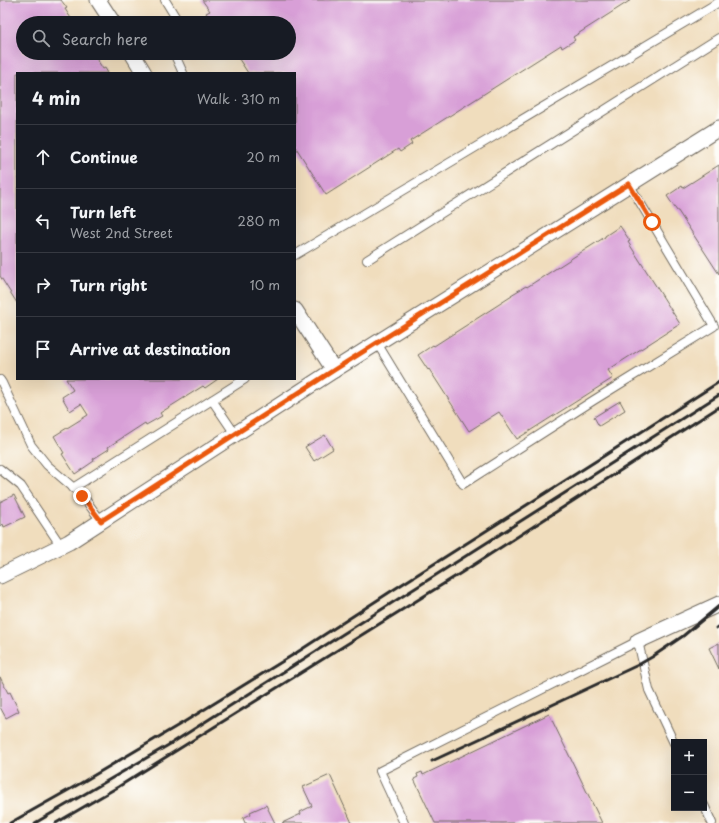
<!DOCTYPE html>
<html lang="en">
<head>
<meta charset="utf-8">
<style>
	:root { --surface:#171b24; --page:#242831; --text:#f1f3f6; --muted:#9ea1a6; --line:#363941 }
	body { margin:0; font-family:"Playpen Sans",sans-serif; background:var(--page); color:var(--text) }
	.controls { position:absolute; right:12px; bottom:12px; display:grid; overflow:hidden; border-radius:0px; box-shadow:0 4px 16px #0002 }
	.controls button { width:36px; height:36px; display:grid; place-items:center; padding:0; border:0; border-bottom:1px solid var(--line); background:var(--surface); color:var(--text); font:20px sans-serif }
	.stop { position:absolute; width:12px; height:12px; margin:-9px; border:3px solid #ea580c; border-radius:50%; background:#fff }
	.stop.end { background:#ea580c; border-color:#fff; box-shadow:0 1px 4px #0008 }
	.list { margin:0; padding:0; list-style:none }
	h2 { display:flex; justify-content:space-between; align-items:center; height:52px; margin:0; padding:0 16px; font-size:17px }
	h2 small { font-size:13px; font-weight:400; color:var(--muted) }
	.list li { display:grid; grid-template-columns:26px 1fr auto; gap:12px; align-items:center; box-sizing:border-box; height:64px; padding:0 16px; border-top:1px solid var(--line) }
	.list b { display:block; font-size:15px; white-space:nowrap }
	.list p { margin:0; font-size:13px; white-space:nowrap; color:var(--muted) }
	.list em { font-size:13px; font-style:normal; color:var(--muted) }
	.icon { flex:none; width:22px; height:22px; fill:none; stroke:currentColor; stroke-width:2; stroke-linecap:round; stroke-linejoin:round }
	.map { position:relative; flex:none; width:719px; height:823px; overflow:hidden }
	.search { position:absolute; background:var(--surface); box-shadow:0 4px 16px #0002; left:16px; top:16px; width:280px; height:44px; display:flex; align-items:center; gap:10px; box-sizing:border-box; padding:0 14px; border-radius:22px; color:var(--muted); font-size:15px }
	.panel { position:absolute; background:var(--surface); box-shadow:0 4px 16px #0002; left:16px; top:72px; width:280px; height:308px; border-radius:0px }
	.map>svg:first-child { display:block }
	.building { fill:#d89fd7 }
	.lines { fill:none; stroke-linecap:round; stroke-linejoin:round }
	.service-casing { stroke:#70695e; stroke-width:10 }
	.minor-casing { stroke:#70695e; stroke-width:17 }
	.service { stroke:#fff; stroke-width:8 }
	.minor { stroke:#fff; stroke-width:15 }
	.rail { stroke:#2b2b2b; stroke-width:3 }
	.route { stroke:#ea580c; stroke-width:5 }
</style>
</head>
<body>
<div class="map">
<svg width="719" height="823" viewBox="0 0 719 823">
	<rect width="100%" height="100%" fill="#fdfcf7"/>
	<filter id="ink" filterUnits="userSpaceOnUse"><feTurbulence type="fractalNoise" baseFrequency=".025" numOctaves="2"/><feDisplacementMap in="SourceGraphic" scale="8" xChannelSelector="R" yChannelSelector="G"/><feConvolveMatrix kernelMatrix="1 2 1 2 8 2 1 2 1" color-interpolation-filters="sRGB"/></filter>
	<filter id="wash" filterUnits="userSpaceOnUse"><feTurbulence type="fractalNoise" baseFrequency=".012" numOctaves="4" result="noise"/><feDisplacementMap in="SourceGraphic" scale="16" xChannelSelector="R" yChannelSelector="G"/><feGaussianBlur stdDeviation="0.9" result="paint"/><feColorMatrix in="noise" values="0 0 0 0 0 0 0 0 0 0 0 0 0 0 0 0 0 1.4 0 .05"/><feComposite in="paint" operator="in"/></filter>
	<g filter="url(#wash)">
		<rect width="100%" height="100%" fill="#f0ddbd"/>
		<g id="blocks">
			<!-- building -->
			<g class="building">
				<path d="M0,0H61L67,8L65,9L74,23H23V53H93L103,69L105,68L108,73H17V303L0,276Z"/>
				<path d="M202,0H631L573,37L575,40L562,48L561,45L410,141L412,144L400,152L398,149L326,195L295,146V73H248L235,53H289V23H212L206,13L210,11Z"/>
				<path d="M719,165V274L678,211H677L667,196L682,186L683,188Z"/>
				<path d="M620,226L630,241L628,242L680,324L608,370L613,378L517,439L499,412L469,431L429,369L428,370L418,355L433,345L434,346L512,296L511,295L526,286L527,287L605,237V236Z"/>
				<path d="M66,379H218L205,388L203,386L160,413L162,416L146,425L145,423L108,447L109,449L93,459L94,461L75,474L62,454L64,453L54,436L88,415L81,404L70,411L62,397L73,390Z"/>
				<path d="M620,401L625,410L599,426L594,417Z"/>
				<path d="M325,435L333,449L314,461L305,447Z"/>
				<path d="M14,495L25,517L4,527L3,524L0,526V502Z"/>
				<path d="M719,643V669L709,648Z"/>
				<path d="M0,677L8,693L10,692L19,711L6,718L0,707Z"/>
				<path d="M549,714L602,823H435L414,779L418,777L417,774L422,772L423,775Z"/>
				<path d="M330,775L352,823H282L301,814L300,812L312,806L303,787Z"/>
				<path d="M266,805L275,823H245L243,818L251,814L250,812Z"/>
			</g>
		</g>
	</g>
	<g filter="url(#ink)">
		<use href="#blocks" fill-opacity="0" stroke="#70695e" stroke-width="1"/>
		<g class="lines">
			<defs>
				<g id="service">
					<path d="M165,0L179,23"/>
					<path d="M174,53L183,73"/>
					<path d="M295,255L719,2"/>
					<path d="M367,260L719,38"/>
					<path d="M377,343L463,484L594,400L714,326L629,184"/>
					<path d="M0,380L2,383L31,445L47,465L82,495L101,521"/>
					<path d="M212,400L235,434"/>
					<path d="M0,469L21,486L61,546"/>
					<path d="M73,488L245,379"/>
					<path d="M704,805L712,823"/>
					<path d="M404,823L380,771L638,641L649,690L674,743"/>
				</g>
				<g id="minor">
					<path d="M98,0L113,23"/>
					<path d="M132,53L144,73"/>
					<path d="M295,310L334,370"/>
					<path d="M0,576L69,542L334,370L719,128"/>
					<path d="M638,641L719,604"/>
				</g>
			</defs>
			<!-- service casing -->
			<use href="#service" class="service-casing"/>
			<!-- minor casing -->
			<use href="#minor" class="minor-casing"/>
			<!-- service -->
			<use href="#service" class="service"/>
			<!-- minor -->
			<use href="#minor" class="minor"/>
			<!-- rail -->
			<g class="rail">
				<path d="M716,628L719,626"/>
				<path d="M432,761L638,665L652,657L683,636L719,606"/>
				<path d="M10,823L81,783L184,722L296,653L393,590L607,454L719,382"/>
				<path d="M35,823L172,743L233,704L719,395"/>
				<path d="M56,823L118,787L174,752L461,573L719,407"/>
			</g>
		</g>
	</g>
	<g class="lines" filter="url(#ink)">
		<!-- route -->
		<path class="route" d="M82,496L101,521L334,370L629,184L652,222"/>
	</g>
</svg>
<div class="controls">
<button>+</button>
<button>−</button>
</div>
<div class="stop" style="left:652px;top:222px"></div>
<div class="stop end" style="left:82px;top:496px"></div>
<div class="search"><svg class="icon" aria-label="search" viewBox="0 0 24 24"><circle cx="10" cy="10" r="6"/><path d="M15 15l6 6"/></svg>Search here</div>
<section class="panel">
<h2>4 min<small>Walk · 310 m</small></h2>
<ul class="list">
<li><svg class="icon" aria-label="ahead" viewBox="0 0 24 24"><path d="M12 20V5M6 11l6-6 6 6"/></svg><div><b>Continue</b></div><em>20 m</em></li>
<li><svg class="icon" aria-label="left" viewBox="0 0 24 24"><path d="M17 20v-9H6M10 6l-5 5 5 5"/></svg><div><b>Turn left</b><p>West 2nd Street</p></div><em>280 m</em></li>
<li><svg class="icon" aria-label="right" viewBox="0 0 24 24"><path d="M7 20v-9h11M14 6l5 5-5 5"/></svg><div><b>Turn right</b></div><em>10 m</em></li>
<li><svg class="icon" aria-label="arrive" viewBox="0 0 24 24"><path d="M6 21V4h12l-3 4 3 4H6"/></svg><div><b>Arrive at destination</b></div></li>
</ul>
</section>
</div>
</body>
</html>
